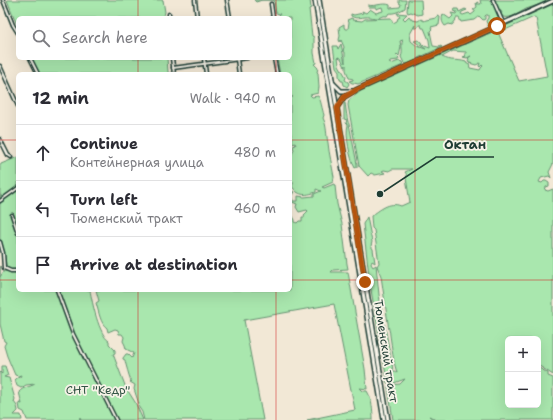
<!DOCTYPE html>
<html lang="en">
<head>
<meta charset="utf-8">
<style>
	:root { --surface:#fff; --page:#f7f7f7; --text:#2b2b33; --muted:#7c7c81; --line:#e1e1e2 }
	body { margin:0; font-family:"Shantell Sans",sans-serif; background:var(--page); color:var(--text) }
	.controls { position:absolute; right:12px; bottom:12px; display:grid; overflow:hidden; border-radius:6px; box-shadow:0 4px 16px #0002 }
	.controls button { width:36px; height:36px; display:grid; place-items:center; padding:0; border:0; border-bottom:1px solid var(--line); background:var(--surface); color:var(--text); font:20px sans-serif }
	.stop { position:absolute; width:12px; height:12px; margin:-9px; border:3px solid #b45309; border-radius:50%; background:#fff }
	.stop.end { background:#b45309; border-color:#fff; box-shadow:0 1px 4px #0008 }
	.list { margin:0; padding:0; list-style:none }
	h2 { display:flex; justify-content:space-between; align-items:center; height:52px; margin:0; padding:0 16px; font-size:17px }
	h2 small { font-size:13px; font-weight:400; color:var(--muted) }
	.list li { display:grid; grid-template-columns:26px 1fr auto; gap:12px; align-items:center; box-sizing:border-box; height:56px; padding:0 16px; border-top:1px solid var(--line) }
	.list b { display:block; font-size:15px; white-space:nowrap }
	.list p { margin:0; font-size:13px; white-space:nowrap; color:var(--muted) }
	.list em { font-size:13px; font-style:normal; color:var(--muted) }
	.icon { flex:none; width:22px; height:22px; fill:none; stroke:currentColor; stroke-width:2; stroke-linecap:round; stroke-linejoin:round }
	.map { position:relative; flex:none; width:553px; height:420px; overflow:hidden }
	.search { position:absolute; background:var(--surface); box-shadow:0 4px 16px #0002; left:16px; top:16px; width:276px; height:44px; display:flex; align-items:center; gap:10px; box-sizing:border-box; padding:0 14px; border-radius:6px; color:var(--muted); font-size:15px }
	.panel { position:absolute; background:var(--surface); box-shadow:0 4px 16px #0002; left:16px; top:72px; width:276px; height:220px; border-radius:6px }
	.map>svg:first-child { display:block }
	.green { fill:#a9e7ae; stroke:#649271; fill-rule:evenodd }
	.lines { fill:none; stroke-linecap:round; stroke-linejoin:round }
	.street-casing { stroke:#1f3d34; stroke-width:5 }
	.secondary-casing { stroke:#1f3d34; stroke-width:6 }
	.primary-casing { stroke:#1f3d34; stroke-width:6 }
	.street { stroke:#f7f3e8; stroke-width:2 }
	.secondary { stroke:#f7f3e8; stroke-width:3 }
	.primary { stroke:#f7f3e8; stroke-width:3 }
	.route { stroke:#b45309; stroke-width:5 }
	.grid { fill:none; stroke:#d62828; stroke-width:1; stroke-opacity:0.55 }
	.labels { text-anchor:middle; stroke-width:3.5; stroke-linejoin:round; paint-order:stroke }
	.street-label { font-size:12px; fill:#1f3d34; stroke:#f7f3e8 }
	.park-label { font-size:12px; fill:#345646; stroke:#f7f3e8 }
	.leader { fill:none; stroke:#1f3d34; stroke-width:1.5 }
	.callout-dot { fill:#1f3d34; stroke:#f7f3e8; stroke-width:1.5 }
	.callout-label { font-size:13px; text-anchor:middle; font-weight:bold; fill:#1f3d34; stroke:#f7f3e8; stroke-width:3.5; stroke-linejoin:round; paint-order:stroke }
</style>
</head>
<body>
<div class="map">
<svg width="553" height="420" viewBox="0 0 553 420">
	<rect width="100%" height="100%" fill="#f2e8d6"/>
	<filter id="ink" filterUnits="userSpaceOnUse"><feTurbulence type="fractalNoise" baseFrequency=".025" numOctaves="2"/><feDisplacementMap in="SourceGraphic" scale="8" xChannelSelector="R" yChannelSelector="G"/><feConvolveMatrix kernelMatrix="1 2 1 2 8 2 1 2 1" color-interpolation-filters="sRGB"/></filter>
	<g filter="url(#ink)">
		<!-- green -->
		<g class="green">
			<path d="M7,0H163L165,12L163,18H18V27Z"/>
			<path d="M254,0H310L311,8L309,9C310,18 311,27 312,36L314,37V53L316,63L314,64L318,68L317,72L318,73L319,87L318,93L310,95L312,97L318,96C321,100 322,109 324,115L323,118C327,126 326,134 328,143C329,154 332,165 334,177L333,182L322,187L324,188L334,184L335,186L337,204L342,224L347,264L348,269L333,270L331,272H348L365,369L367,389L360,388L363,391H367C372,399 373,411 373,420H307L355,410L334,304L244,320L263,420H144L142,412L138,406L139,404L134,389L135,385L130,382L131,381C130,379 125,362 125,360L123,359V358L126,354H128L132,358L134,353L126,349L125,345L123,341L124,337L122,334H119L118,330L115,329L108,332L107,328C100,323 99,312 96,303L99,301L96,290H290V213H291L295,220V222L297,223L299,221H302V217H305L304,215L308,211L307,210L299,212L296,207L297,204L292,202L290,209V187L291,191L294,192L291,196L293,201H298V196L304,197L314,196V194L321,191L316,189V192C305,196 298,196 292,186L294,182H290C290,172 288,159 294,150L293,146L296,145L295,143L293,144L290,130V98L293,97L290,95V74H280L277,58H290V18H277L280,14L276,13L274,0H262L256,2Z"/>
			<path d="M399,0H406L405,8C400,11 394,14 389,13L387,16C381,15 381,18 376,18C374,18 372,17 370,17C363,16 357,20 351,16V14L354,15L363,13L362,11L366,13L370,9L376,13L383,11L382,7L376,9V7H368V5C375,7 383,2 390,5V8L400,7L401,4L399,3Z"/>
			<path d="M408,0H421L422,14L418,15L411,12L408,13L407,11Z"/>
			<path d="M480,0H492L499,17L498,22L488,26L486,21L488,18V15H486L485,16V19L483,20L479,16L474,20L461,22L459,18H456V20L452,25L449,24L445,26C441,21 442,19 443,14L450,19L453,16L451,13L456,14L457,12L454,11L455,9H458L459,12L465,9L467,10L462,12L461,14L463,15L469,13L471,15L475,12V10H473L477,7L476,3L478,2L477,4H481Z"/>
			<path d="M494,0H550C544,3 538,5 532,7C530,8 528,8 526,9C519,13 511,19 503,17L501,14L502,12L500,11Z"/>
			<path d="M553,4V164L549,172L551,178L549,176L541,178L539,182L542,183L544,181H546L549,183V186L546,187L545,190L548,191L553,189V375L538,365V339H508V405H538V368C542,369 544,371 548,373V376L553,378V420H437L429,416L434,420H393L388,387L389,385L400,384L405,379L394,383H387L386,376L390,375H386L370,284L363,224L367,217L372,242L371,246L373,249L375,263L372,261L371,264L373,267L376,265L379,295L392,364L393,370L397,373C393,361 392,348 390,335C390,331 388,328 388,323L381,276L377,266L379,263L374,230L372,228L371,216C380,210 389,201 401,206L410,202L406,178L407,175L405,172L412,169H392L389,171L384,170L382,171L385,173L375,175L371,173L368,176L359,166L348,105L349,100L361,91L497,30L519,81L547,76L536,18L534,17L505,30L503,27ZM453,51L466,52V54H464L466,56L463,57L467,58L471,56L468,58L469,59L468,61L472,63H469L476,65L480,63L479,66L480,67L482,65L483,66L481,68L480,70L470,68L469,64H467L466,62C457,59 452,62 442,57Z"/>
			<path d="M397,13L407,14L403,18L405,20L409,16L412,20L418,21L421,19L424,21L426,20L436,18L437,16L440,17L439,25L431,27L432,29L430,31L433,46L439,47L441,46L442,47L418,58V60L407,64L404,63L401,57C404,50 400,46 403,40L400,41L401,47L399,56L397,54L396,55L399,58L398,60L390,61L389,63L391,64L399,61L402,62L403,65L358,84L354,83H352L349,81L353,80V79L349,78L346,70V65L345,67L341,58L338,57L339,65L346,77L345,80L348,82L349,84L347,87L344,85L343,81H341L339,76V71L336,67L333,46H337L338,49L341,44L345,63V52L343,51L344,47L341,40L340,42L339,40L340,36L339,27L344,24V27L345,29H348L349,22L347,20L352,18L353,20L362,21L365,19L391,18L393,23L397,21L398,18L400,17ZM415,25L414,28H417L419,25H421L422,28H424L429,40L430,48L422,45L421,42L418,40L414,41L426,49L417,46L411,41L410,34Z"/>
			<path d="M32,58H167L168,72L170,74H40L35,67Z"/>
			<path d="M344,103H345C346,108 347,121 349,124L357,164V167L355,168C350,159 345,134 348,125L346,123L347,120L344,119Z"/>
			<path d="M18,157V290H90C92,302 99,335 109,341V344L115,350V353L113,354L126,388L135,402L143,420H81L80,417L79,420H27L24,412L20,410L19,403L22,404L19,392C23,387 30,387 35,384L26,385L21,388L17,386L15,380L17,378L20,377L21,375L18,376L15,375L7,356L4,346L6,342L4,341L0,324V266V277L4,271L9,272L8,268L6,265L4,252L0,239V195L1,199L2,198L0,193V166L1,164Z"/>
			<path d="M2,366H5L8,375L4,377L9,378L15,399L14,402L17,406L18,411L14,415H21L22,420H0V372L2,374Z"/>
		</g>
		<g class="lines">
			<defs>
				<g id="street">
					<path d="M3,0L13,25L18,33"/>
					<path d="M195,0L197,18"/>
					<path d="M227,0L230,18"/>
					<path d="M493,0L503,23"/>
					<path d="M271,4L273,18"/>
					<path d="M169,14V18"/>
					<path d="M30,58L38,74"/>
					<path d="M172,58L174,74"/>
					<path d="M204,58L206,74"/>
					<path d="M274,58L277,74"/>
					<path d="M237,59L239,74"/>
					<path d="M0,66L18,106"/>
					<path d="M173,68L247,58"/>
					<path d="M0,139L8,155L11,157"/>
					<path d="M0,201L18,188"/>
					<path d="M12,215L18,233"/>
					<path d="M0,242L3,253L4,268L11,271H18"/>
					<path d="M57,290L73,334L116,420"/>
				</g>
				<g id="secondary">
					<path d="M333,83L341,91H352"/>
					<path d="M337,107L344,97L356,90L553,1"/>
				</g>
				<g id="primary">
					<path d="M315,0L384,420"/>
					<path d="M319,0L388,420"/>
				</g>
			</defs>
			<!-- street casing -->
			<use href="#street" class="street-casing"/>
			<!-- secondary casing -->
			<use href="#secondary" class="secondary-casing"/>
			<!-- primary casing -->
			<use href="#primary" class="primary-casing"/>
			<!-- street -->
			<use href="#street" class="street"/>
			<!-- secondary -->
			<use href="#secondary" class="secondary"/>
			<!-- primary -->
			<use href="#primary" class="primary"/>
		</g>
	</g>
	<g class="lines" filter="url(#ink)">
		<!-- route -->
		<path class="route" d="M365,282L337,108L344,97L356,90L497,26"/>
	</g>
	<!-- grid -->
	<path class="grid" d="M138,0V18M276,0V18M415,0V420M138,58V74M276,58V74M0,140H18M290,140H553M0,280H18M290,280H553M138,290V420M276,290V420"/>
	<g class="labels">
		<!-- street labels -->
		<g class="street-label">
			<text transform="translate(386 351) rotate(81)" y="4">Тюменский тракт</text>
		</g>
		<!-- park labels -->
		<g class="park-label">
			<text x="98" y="394">СНТ "Кедр"</text>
		</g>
	</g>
	<!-- callouts -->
	<path class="leader" d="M380 194L436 157H494"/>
	<circle class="callout-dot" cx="380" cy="194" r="4"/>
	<g class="callout-label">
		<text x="465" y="149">Октан</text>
	</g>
</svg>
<div class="controls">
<button>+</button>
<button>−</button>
</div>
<div class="stop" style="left:497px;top:26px"></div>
<div class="stop end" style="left:365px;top:282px"></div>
<div class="search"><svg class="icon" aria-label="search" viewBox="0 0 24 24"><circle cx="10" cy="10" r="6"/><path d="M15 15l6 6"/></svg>Search here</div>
<section class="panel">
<h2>12 min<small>Walk · 940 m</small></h2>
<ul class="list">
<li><svg class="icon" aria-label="ahead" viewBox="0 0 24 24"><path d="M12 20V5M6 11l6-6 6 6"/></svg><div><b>Continue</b><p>Контейнерная улица</p></div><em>480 m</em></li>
<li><svg class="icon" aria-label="left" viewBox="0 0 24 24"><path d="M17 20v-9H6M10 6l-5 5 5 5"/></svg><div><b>Turn left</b><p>Тюменский тракт</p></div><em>460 m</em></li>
<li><svg class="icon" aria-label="arrive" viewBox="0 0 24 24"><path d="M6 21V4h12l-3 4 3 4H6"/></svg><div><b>Arrive at destination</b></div></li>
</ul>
</section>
</div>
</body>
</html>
